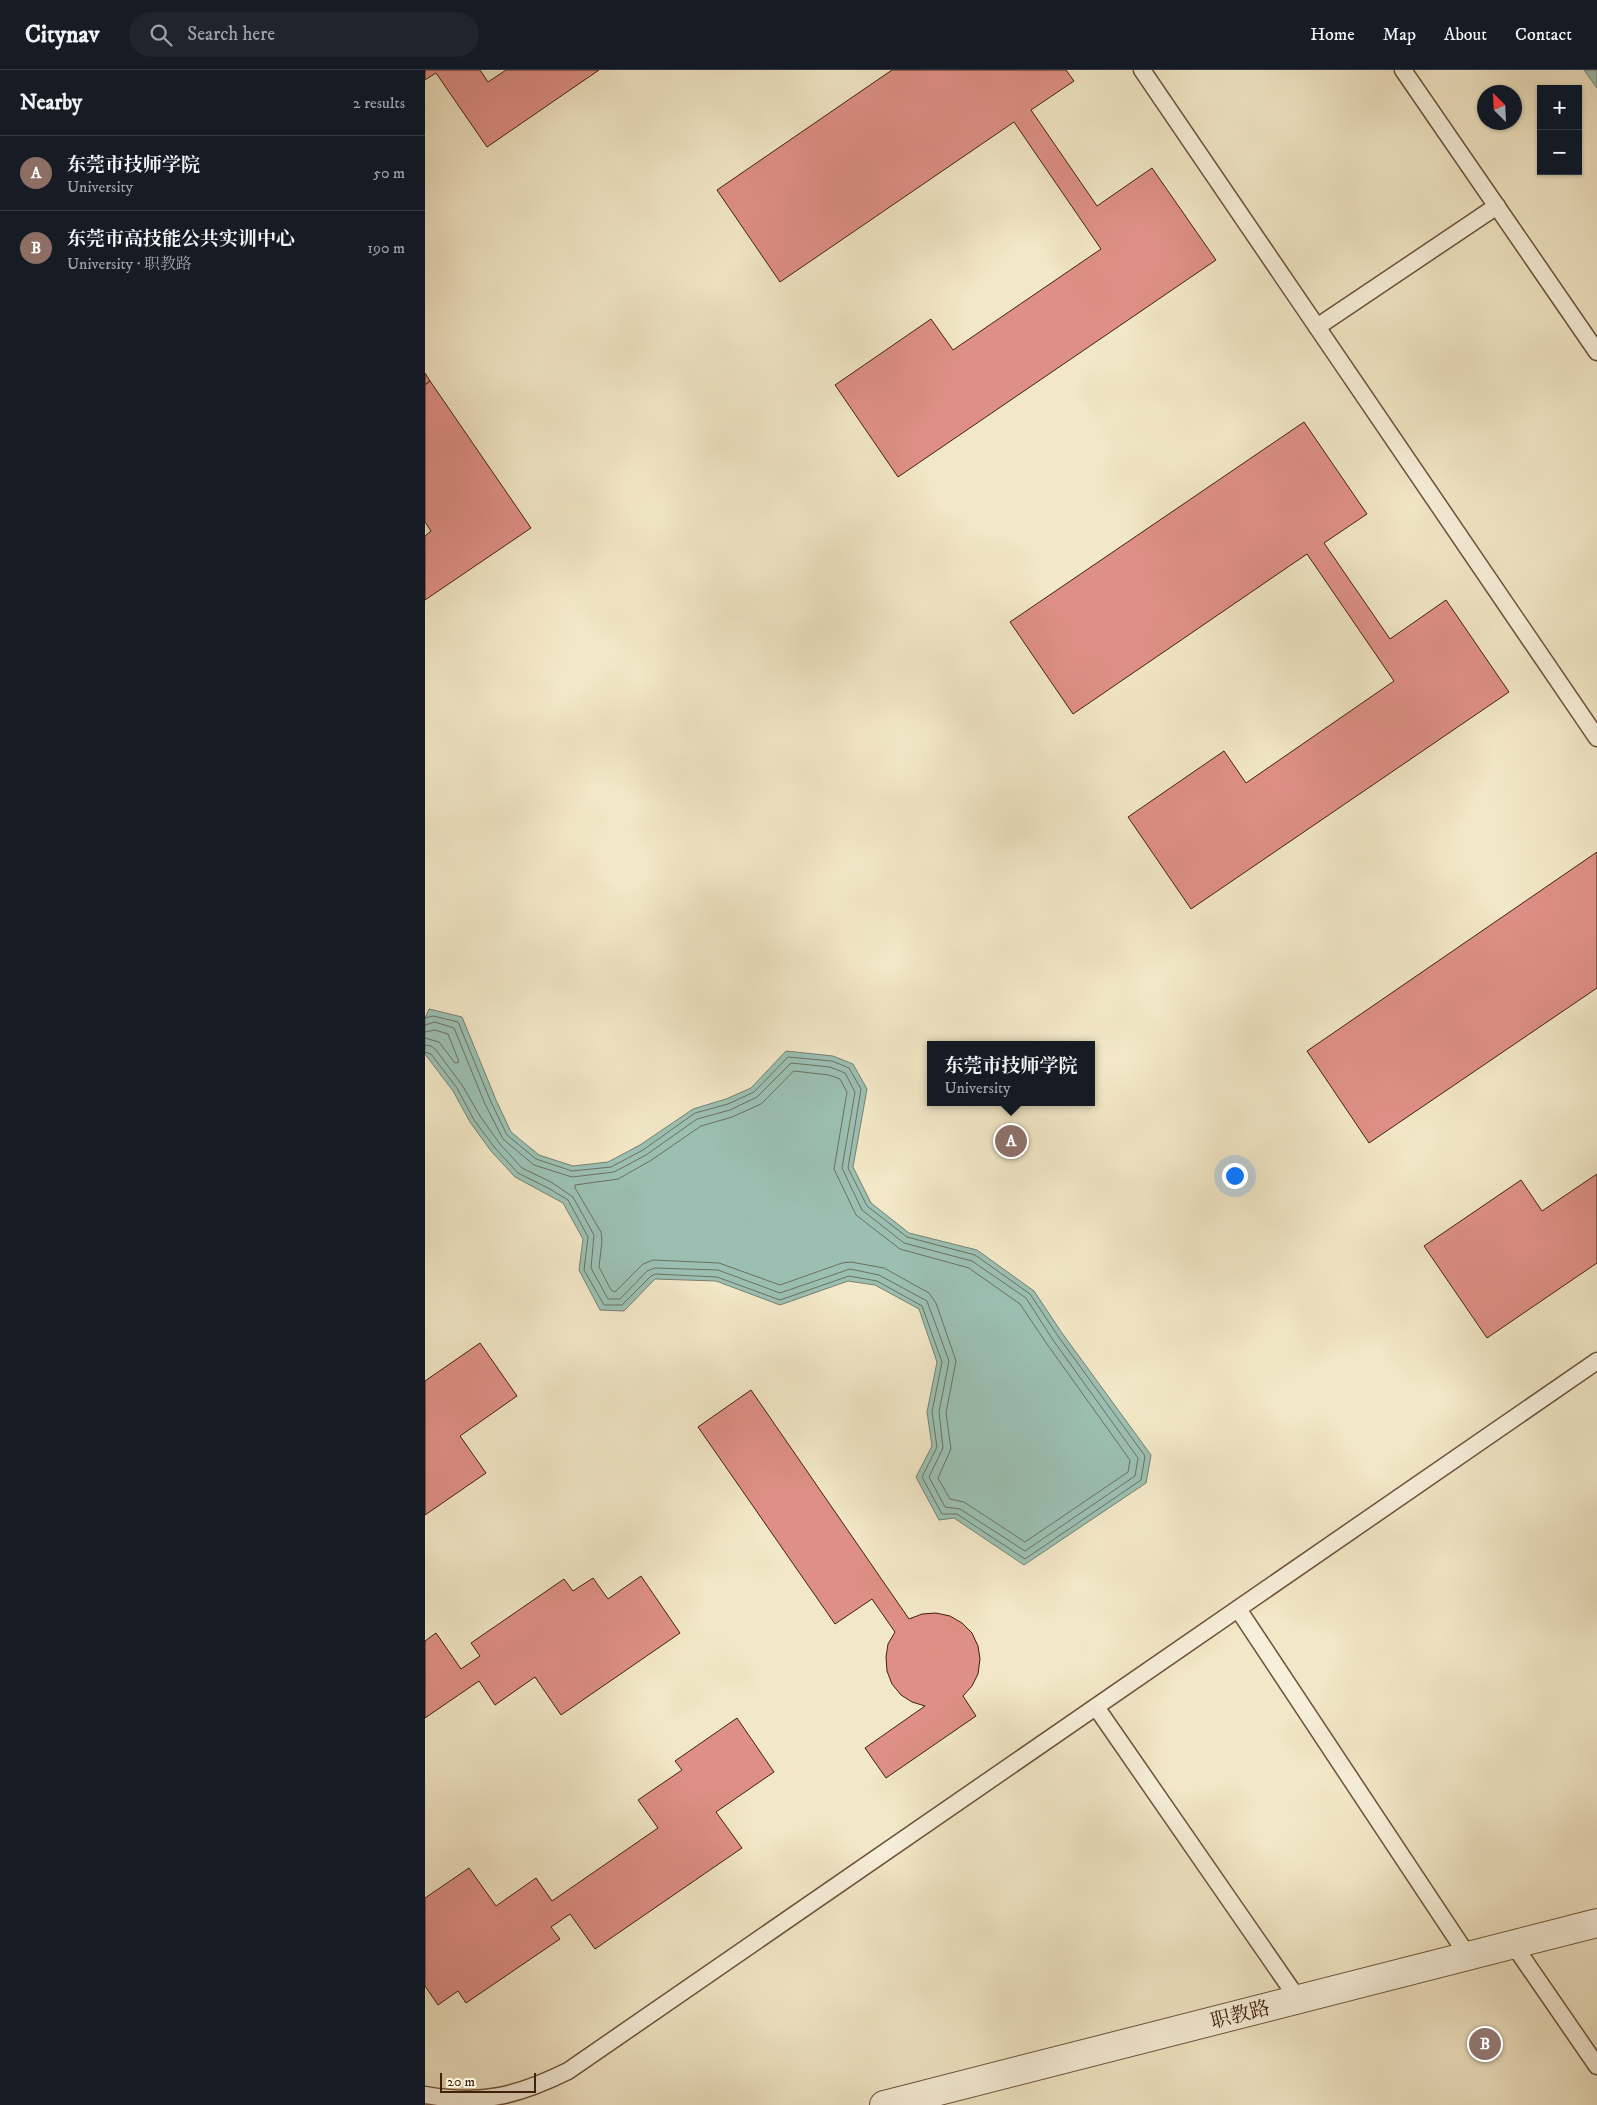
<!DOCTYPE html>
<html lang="en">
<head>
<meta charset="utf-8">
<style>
	:root { --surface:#171b24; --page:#20242c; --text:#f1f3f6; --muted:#9ea1a6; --line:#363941; --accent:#c59692 }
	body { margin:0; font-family:"IM FELL DW Pica","Noto Serif SC",serif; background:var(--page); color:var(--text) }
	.controls { position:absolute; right:15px; top:15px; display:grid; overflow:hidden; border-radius:0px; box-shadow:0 1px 4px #0004 }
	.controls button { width:45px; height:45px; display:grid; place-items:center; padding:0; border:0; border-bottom:1px solid var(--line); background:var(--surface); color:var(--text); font:25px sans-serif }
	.compass { position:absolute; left:1052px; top:15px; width:45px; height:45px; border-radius:50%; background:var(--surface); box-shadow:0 1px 4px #0004; rotate:336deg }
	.scale { position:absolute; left:15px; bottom:12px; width:96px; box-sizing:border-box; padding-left:5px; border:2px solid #40210a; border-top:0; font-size:14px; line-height:18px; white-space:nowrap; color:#40210a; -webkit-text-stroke:4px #f7efda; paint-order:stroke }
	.you { position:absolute; left:809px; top:1105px; width:18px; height:18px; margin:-12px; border:4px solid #fff; border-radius:50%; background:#1a73e8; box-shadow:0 0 0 8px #1a73e833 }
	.badge { display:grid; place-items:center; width:32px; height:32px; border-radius:50%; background:var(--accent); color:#fff; font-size:16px; font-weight:700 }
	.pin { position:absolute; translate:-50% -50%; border:2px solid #fff; box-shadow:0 1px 5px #0006 }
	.popup { position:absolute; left:502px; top:971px; width:168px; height:65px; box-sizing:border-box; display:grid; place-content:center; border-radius:0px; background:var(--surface); filter:drop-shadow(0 1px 4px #0005); font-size:16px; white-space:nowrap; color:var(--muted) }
	.popup b { font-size:19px; color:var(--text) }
	.popup::after { content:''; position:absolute; left:50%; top:100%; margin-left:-10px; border:10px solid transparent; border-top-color:var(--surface) }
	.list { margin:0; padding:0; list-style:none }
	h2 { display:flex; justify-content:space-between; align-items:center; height:65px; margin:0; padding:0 20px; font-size:21px }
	h2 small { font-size:16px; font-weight:400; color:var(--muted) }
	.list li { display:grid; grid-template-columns:32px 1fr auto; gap:15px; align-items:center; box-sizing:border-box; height:75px; padding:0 20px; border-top:1px solid var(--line) }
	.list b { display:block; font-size:19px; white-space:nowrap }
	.list p { margin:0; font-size:16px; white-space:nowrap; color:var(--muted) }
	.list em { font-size:16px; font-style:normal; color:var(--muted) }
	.icon { flex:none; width:28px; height:28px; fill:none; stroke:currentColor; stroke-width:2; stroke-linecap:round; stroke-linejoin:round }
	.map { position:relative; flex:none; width:1172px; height:2035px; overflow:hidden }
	header { display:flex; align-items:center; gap:30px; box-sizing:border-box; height:70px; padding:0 25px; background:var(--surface); border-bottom:1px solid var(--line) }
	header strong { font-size:24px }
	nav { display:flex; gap:28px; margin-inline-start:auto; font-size:18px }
	.search { width:350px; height:45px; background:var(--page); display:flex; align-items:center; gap:12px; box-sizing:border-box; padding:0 18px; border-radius:28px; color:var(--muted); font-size:19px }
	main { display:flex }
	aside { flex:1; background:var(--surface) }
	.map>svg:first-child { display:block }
	.water { fill:#9bc0b3; stroke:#77806f }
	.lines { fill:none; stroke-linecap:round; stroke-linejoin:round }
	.shore { stroke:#6e705e; stroke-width:1 }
	.building { fill:#df9086; stroke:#40210a }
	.lane-casing { stroke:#6c5239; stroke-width:19 }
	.street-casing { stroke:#6c5239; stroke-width:30 }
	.lane { stroke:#f7efda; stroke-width:16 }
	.street { stroke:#f7efda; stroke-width:28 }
	.labels { text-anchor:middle; stroke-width:4; stroke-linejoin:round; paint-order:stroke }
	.street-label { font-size:20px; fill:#40210a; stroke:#f7efda }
</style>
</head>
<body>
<header>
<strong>Citynav</strong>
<div class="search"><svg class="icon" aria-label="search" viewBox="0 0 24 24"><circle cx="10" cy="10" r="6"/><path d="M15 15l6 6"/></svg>Search here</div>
<nav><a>Home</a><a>Map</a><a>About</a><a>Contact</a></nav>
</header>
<main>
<aside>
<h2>Nearby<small>2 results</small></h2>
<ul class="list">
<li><span class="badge" style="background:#8d6e63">A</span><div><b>东莞市技师学院</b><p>University</p></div><em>50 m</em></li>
<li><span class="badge" style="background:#8d6e63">B</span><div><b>东莞市高技能公共实训中心</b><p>University · 职教路</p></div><em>190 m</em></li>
</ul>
</aside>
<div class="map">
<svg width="1172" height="2035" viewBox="0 0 1172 2035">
	<rect width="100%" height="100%" fill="#f2e7c6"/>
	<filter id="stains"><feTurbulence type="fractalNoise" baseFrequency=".004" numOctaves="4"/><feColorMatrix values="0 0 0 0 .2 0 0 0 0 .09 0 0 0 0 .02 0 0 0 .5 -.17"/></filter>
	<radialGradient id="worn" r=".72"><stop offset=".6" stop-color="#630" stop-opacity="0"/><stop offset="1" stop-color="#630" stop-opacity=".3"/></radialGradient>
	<!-- water -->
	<g class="water">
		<path d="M1159,0H1172V18Z"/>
		<path d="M4,939L37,947L71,1030L86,1062L114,1085L148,1096L183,1092L215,1075L268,1039L301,1029L326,1018L361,981L408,986L428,994L442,1019L428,1097L446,1133L484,1163L552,1180L609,1221L637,1263L726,1385L721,1413L599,1495L529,1448L514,1450L491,1407L507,1376L502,1342L512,1292L494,1239L450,1215L423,1211L355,1235L291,1211L230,1209L199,1241L175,1240L154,1200L158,1169L138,1133L90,1107L66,1081L45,1052L28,1021L0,984V948Z"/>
	</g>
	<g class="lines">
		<!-- shore -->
		<g class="shore">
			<path d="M0,948L8,946L33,952L66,1032L82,1065L111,1089L147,1101L186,1097L218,1080L270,1043L303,1034L329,1022L363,987L407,991L424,998L436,1019L423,1098L442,1136L482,1167L550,1185L605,1224L633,1266L720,1386L716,1410L600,1489L532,1444H517L497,1407L512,1377L507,1342L517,1292L497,1236L452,1211L424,1206L355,1230L292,1207L230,1204L226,1206L197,1235H179L159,1200L163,1167L143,1130L123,1118L93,1103L70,1078L49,1050L32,1018L6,984L0,982"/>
			<path d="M0,955L10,952L29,958L60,1034L78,1069L109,1095L147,1107L189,1102L221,1085L272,1049L305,1040L332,1027L366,993L405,997L420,1003L430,1022L417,1098L437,1140L479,1173L547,1191L601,1228L628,1270L713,1388L710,1406L600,1481L535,1439L520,1437L504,1407L518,1378L514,1342L524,1291L502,1231L454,1205L425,1199L355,1223L293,1200L230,1198L222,1201L195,1229H183L166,1198L169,1165L148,1127L126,1112L97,1098L75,1074L55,1046L37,1015L11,980L6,976L0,975"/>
			<path d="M0,962L10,960L23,964L34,992L30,993L14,972L0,968"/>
			<path d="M369,1001L404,1005L415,1009L422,1022L409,1099L431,1145L475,1179L544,1198L595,1234L622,1274L705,1390L703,1402L600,1472L539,1432L525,1429L513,1408L526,1379L521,1343L531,1291L511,1233L504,1223L459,1198L426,1192L417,1193L355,1215L294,1193L228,1190L218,1194L190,1222L186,1220L174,1197L177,1171L176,1162L150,1118V1115L193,1109L225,1091L276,1056L307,1047L336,1034Z"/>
		</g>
	</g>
	<!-- building -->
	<g class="building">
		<path d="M0,0H55L63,12L81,0H174L62,77L11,3L0,10Z"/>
		<path d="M467,0H641L649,11L606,40L672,136L727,98L791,190L473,407L410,315L506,249L528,280L676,179L589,52L355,212L292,120Z"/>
		<path d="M0,303L5,311L0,315Z"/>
		<path d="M5,311L106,458L0,530V466L6,461L0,452V315Z"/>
		<path d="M879,352L942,444L899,473L965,569L1021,530L1084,622L766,839L703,747L799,681L821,713L969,611L882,484L648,644L585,552Z"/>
		<path d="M1172,782V918L944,1073L882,981Z"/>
		<path d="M1172,1104V1193L1062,1268L999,1176L1096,1110L1117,1141Z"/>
		<path d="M55,1273L92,1326L35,1366L61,1403L0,1445V1311Z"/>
		<path d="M326,1320L484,1549L497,1544L511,1543L525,1546L537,1553L547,1563L553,1576L555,1589L553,1604L547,1616L538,1626L551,1646L461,1708L440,1678L500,1636L487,1632L476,1625L467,1614L462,1601L461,1587L463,1574L470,1562L447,1529L410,1554L273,1357Z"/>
		<path d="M216,1506L255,1563L136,1645L110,1607L70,1635L54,1611L0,1648V1571L11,1563L36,1599L55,1586L46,1573L139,1509L148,1521L168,1508L183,1529Z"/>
		<path d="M312,1648L349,1702L291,1742L317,1778L170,1879L145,1844L126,1857L135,1869L41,1933L33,1921L13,1935L0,1916V1828L44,1798L71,1836L111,1808L127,1831L233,1758L213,1730L257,1700L250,1691Z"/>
	</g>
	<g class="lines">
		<defs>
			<g id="lane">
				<path d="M717,0L1172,668"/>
				<path d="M978,0L1172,282"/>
				<path d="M892,257L1072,136"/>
				<path d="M813,1539L1043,1886"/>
				<path d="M671,1637L873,1929"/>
				<path d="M1088,1874L1172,1996"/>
				<path d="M0,2025C57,2035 92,2026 143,2001L1172,1291"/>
			</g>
			<path id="street" d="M459,2035L1172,1853"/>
		</defs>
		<!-- lane casing -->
		<use href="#lane" class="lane-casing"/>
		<!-- street casing -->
		<use href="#street" class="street-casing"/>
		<!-- lane -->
		<use href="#lane" class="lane"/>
		<!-- street -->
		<use href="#street" class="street"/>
	</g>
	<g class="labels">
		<!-- street labels -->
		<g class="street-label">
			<text transform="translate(815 1944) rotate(-14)" y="7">职教路</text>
		</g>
	</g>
	<rect width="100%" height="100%" filter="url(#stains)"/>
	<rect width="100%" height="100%" fill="url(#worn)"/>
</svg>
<div class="controls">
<button>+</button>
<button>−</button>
</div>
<svg class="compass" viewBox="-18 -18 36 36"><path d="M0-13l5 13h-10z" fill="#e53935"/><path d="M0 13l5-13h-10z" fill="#9ea1a6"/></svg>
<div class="scale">20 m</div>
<div class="you"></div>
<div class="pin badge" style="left:586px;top:1071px;background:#8d6e63">A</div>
<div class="popup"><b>东莞市技师学院</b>University</div>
<div class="pin badge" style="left:1060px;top:1974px;background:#8d6e63">B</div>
</div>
</main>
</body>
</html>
